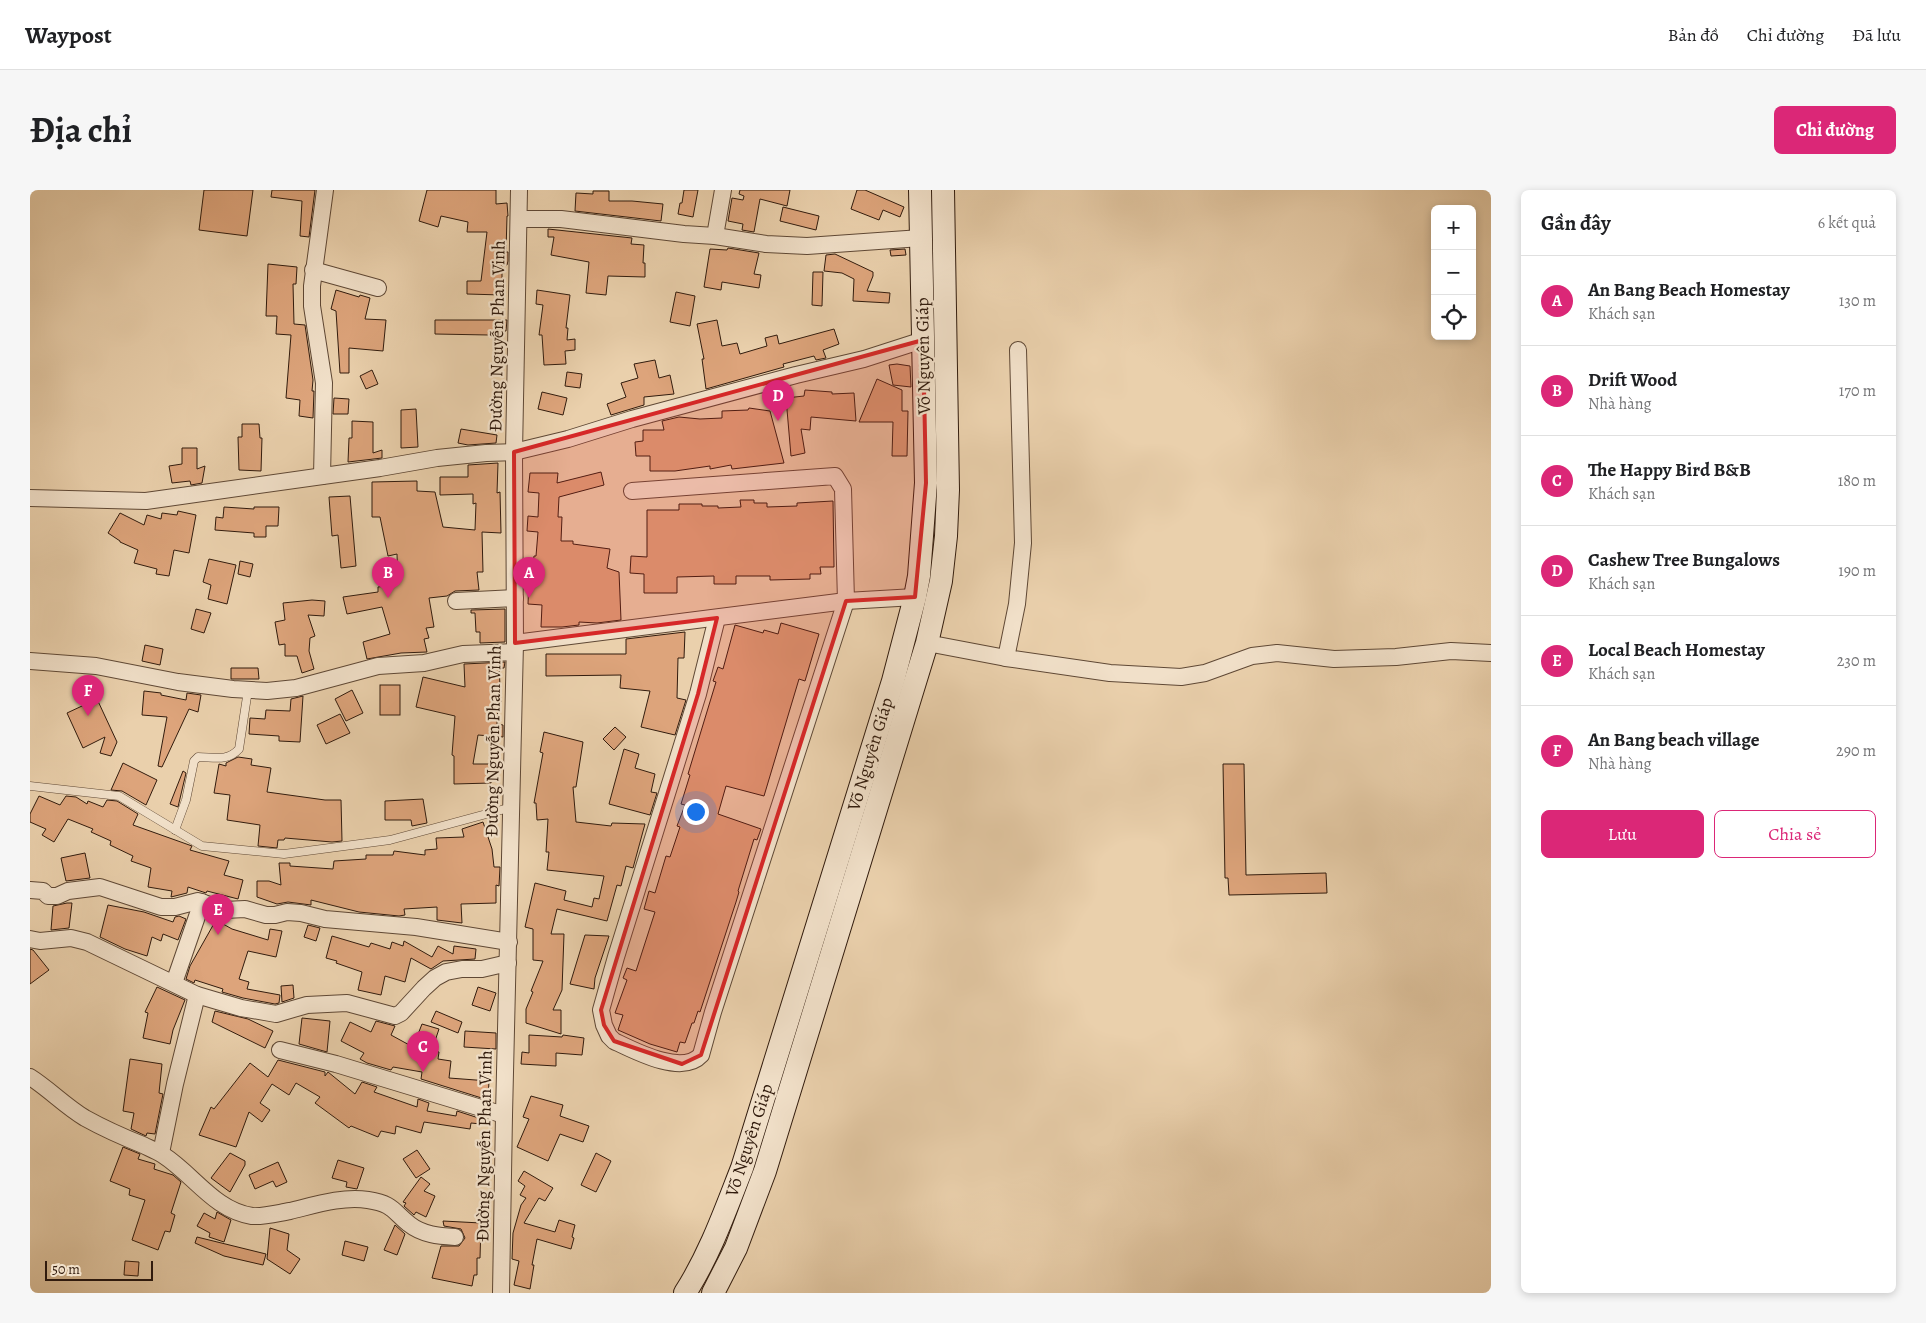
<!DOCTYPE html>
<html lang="vi">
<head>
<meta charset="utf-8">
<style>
	:root { --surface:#fff; --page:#f6f6f6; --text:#202124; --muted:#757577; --line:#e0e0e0; --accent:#db2777 }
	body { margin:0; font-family:Alegreya,serif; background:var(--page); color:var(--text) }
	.controls { position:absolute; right:15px; top:15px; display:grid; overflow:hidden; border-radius:8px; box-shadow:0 2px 8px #0003 }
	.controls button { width:45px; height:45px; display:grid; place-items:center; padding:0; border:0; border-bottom:1px solid var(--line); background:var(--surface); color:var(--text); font:25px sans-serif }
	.scale { position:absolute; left:15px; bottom:12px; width:108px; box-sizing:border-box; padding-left:5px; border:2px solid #311b0d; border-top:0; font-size:14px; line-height:18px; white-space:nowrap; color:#311b0d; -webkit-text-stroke:4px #f1e0c9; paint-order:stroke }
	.you { position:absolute; left:665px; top:621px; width:18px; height:18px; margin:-12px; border:4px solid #fff; border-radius:50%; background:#1a73e8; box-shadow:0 0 0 8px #1a73e833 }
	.badge { display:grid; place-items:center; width:32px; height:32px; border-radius:50%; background:var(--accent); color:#fff; font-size:16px; font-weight:700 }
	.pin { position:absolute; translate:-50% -41px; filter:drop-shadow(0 1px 2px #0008) }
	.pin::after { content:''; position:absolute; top:26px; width:18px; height:15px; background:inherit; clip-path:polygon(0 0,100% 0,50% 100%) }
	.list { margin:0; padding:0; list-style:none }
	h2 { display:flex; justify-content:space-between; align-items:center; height:65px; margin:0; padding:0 20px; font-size:21px }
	h2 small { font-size:16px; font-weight:400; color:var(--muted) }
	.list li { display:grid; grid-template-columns:32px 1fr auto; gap:15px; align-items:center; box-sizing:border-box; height:90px; padding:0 20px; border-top:1px solid var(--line) }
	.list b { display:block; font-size:19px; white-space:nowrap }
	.list p { margin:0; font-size:16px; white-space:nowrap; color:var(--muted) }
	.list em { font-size:16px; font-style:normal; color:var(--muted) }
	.actions { display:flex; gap:10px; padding:15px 20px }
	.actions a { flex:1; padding:11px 0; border:1px solid var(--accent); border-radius:8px; text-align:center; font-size:18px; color:var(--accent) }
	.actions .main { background:var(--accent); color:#fff }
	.icon { flex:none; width:28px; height:28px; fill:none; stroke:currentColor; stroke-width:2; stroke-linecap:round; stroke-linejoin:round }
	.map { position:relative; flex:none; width:1461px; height:1103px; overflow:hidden; border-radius:8px }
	header { display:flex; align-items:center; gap:30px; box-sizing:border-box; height:70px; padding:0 25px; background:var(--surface); border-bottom:1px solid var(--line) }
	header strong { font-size:24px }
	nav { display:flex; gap:28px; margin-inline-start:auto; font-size:18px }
	.intro { display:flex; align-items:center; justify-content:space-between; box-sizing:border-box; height:120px; padding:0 30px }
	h1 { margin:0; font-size:35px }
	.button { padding:12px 22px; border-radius:8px; background:var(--accent); color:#fff; font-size:18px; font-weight:700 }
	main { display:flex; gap:30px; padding:0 30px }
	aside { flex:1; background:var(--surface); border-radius:8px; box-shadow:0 2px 8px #0003 }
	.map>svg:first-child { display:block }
	.building { fill:#dda47b; stroke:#311b0d }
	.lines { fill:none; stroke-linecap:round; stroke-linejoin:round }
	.service-casing { stroke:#5f4835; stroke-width:9 }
	.minor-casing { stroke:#5f4835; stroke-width:18 }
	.secondary-casing { stroke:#311b0d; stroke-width:24 }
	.service { stroke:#f1e0c9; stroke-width:8 }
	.minor { stroke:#f1e0c9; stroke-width:16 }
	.secondary { stroke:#f1e0c9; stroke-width:22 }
	.marked { fill:#d62828; fill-opacity:0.2; stroke:#d62828; stroke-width:4; stroke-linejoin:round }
	.labels { text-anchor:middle; stroke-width:4.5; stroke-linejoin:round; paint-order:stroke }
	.street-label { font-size:18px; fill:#311b0d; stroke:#f1e0c9 }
</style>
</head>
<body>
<header>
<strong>Waypost</strong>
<nav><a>Bản đồ</a><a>Chỉ đường</a><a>Đã lưu</a></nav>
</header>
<div class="intro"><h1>Địa chỉ</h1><a class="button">Chỉ đường</a></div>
<main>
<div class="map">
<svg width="1461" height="1103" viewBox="0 0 1461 1103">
	<rect width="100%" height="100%" fill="#ead0ac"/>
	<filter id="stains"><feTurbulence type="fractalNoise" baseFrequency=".004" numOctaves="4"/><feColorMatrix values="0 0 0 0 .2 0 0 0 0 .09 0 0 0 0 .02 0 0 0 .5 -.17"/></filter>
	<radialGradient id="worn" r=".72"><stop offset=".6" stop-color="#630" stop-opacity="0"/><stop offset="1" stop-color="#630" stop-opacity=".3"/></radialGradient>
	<!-- building -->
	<g class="building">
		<path d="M174,0H223L217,46L169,40Z"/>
		<path d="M242,0H285L279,47L270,46L272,11L241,7Z"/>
		<path d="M397,0H466V14L477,13L478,26H477L476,62H478V71L477,75L472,74V105L437,104V91H451L457,42H437L438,32L411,26L408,37L389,31Z"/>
		<path d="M654,0H668L663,27L648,24L650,13H652Z"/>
		<path d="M710,0H760L757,16L730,9L724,42L712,40L713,34L698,31L702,8L713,10L714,6L709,4Z"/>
		<path d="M827,0H835L874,17L870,27L853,20L849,30L821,19Z"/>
		<path d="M563,1H579V11H602L633,14L631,31L545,21L546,3L563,4Z"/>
		<path d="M753,17L789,26L786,40L750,31Z"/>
		<path d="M518,39L602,48L601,54L614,55L613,73H615V87L578,86L576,105L556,103L559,72L521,65L524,47H518Z"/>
		<path d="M698,58L729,63L724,84L731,85L729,98L692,92L691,100L674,97L680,59L697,60Z"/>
		<path d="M875,59L876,65L861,66L860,60Z"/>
		<path d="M805,64L843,82V86L837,101L860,103L859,113L823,111L824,89L812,83L794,81L796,65Z"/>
		<path d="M238,74L267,77L266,94H263L264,134L275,135L283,190L282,201H284L283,228L269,226L270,210L256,208L261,145L246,144L247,126H236Z"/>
		<path d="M783,82H793L792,116L782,115Z"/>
		<path d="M306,100L329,107L330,105L340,108L335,129L356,130L353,161L319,158V183H310L306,121L301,119Z"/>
		<path d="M507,100L540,105L536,138H538L537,150L545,149V160L535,161L536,174L514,175L512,145H509L513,115L506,114Z"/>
		<path d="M646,102L665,106L660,136L640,132Z"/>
		<path d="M405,130H477L476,141H459V145L405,144Z"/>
		<path d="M687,130L692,156L707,153L710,164L737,156L735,148L747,145L749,154L804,139L809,154L793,160L796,168L786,170L784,166L753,174L754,177L676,199L672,169H674L667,134Z"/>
		<path d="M625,170L629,188L640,185L644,204L614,207V215L581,225L577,214L596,207L591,193L608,188L604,174Z"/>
		<path d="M867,174L880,176L881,197L863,195L859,175Z"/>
		<path d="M342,180L348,194L336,199L330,186Z"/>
		<path d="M537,182L552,184L550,198L535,196Z"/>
		<path d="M847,189L872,200V221H878L877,266H862L863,232H829Z"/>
		<path d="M775,200L802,202V204L824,203L826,231L781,227L780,240L771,239L775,263L761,266L756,208L774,206Z"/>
		<path d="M512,202L537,208L533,225L508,219Z"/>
		<path d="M304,208L319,209L318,224H303Z"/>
		<path d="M719,218L740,221L754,273L702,279L701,275L680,279V276L645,281H620V266H606L605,252L613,251V240H634L632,231L649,227L670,229L692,228V221L718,220Z"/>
		<path d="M386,219L388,257L371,258V220Z"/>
		<path d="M322,231L343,232V263L352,260V268L318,272L319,248H322Z"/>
		<path d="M212,234H229L230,248H232L231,281L209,280L208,247H212Z"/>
		<path d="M431,239L467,245L466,253L438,255L428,253Z"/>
		<path d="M152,258H167V279L175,276L172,293L161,295L160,291L142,293L139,276L152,274Z"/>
		<path d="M468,273L467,303L470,302L471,343L452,342L453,382H447L449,400L425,401L417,406L399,408L404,437L396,438L399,448L394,449L397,462L371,463L337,469L333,452L360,444L352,417L317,424L313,407L348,402V397L368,394L367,364L358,366L350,327H342V292L387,291V301L405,302L413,337L445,340L446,313L443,314V304L410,305V287H438V275Z"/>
		<path d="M571,282L574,295L529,307L528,327H532L531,351H543V354L580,359L577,378L589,382L591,430L567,433L549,432V435L532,437H511L512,415L498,414L499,388H501L504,366H506L508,342L497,341L498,326L508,327L509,303L498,302L500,283H528L527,293Z"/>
		<path d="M320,306L326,376L311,378L308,345L302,346L299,307Z"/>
		<path d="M710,310H724V313H737V317L767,316V313L803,311L804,377H790L791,384H780V389L740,390V386H706V394H684V386L647,387V403H614V384L600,383L601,366L617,367V320H649V314H672V316H688V318L711,317Z"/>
		<path d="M194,317L224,319V317H249L248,336H236V347H224V343L185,340L186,327L193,328Z"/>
		<path d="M148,321L166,325L159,363L144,360L139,386L126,384L127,379L104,373L108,360L90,352V351L78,343L90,323L114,335L117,325L131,329L132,323L147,325Z"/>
		<path d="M179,369L206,375L197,414L178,409L181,395L173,392Z"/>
		<path d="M210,371L223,374L220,387L208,384Z"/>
		<path d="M282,410L295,411L294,426L278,425L285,446L280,448L279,461L284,479L272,483L267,466H255V454L249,455L245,432L255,430L253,413Z"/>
		<path d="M166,419L181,423L174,443L161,439Z"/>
		<path d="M475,419V452L450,453V442H446L445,423H441V420Z"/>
		<path d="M751,433L789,444L775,491L769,489L734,606L696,596L688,624L731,639L727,650L724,649L708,701L709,702L706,712L670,822L668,821L664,833H662L655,853L650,852L647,862L620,854L588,840L593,825L585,823L597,790L593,788L597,778L606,781L625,722L614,719L619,701L625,703L636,666L640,667L650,637L647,636L655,615L651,614L660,585L658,584L686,492L683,491L688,477L693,479L705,435L733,443L734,440L748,444Z"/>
		<path d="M655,442L654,468H648L647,508L656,510L645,545L611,537L620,501L590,498L591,485L516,486V464H596V449Z"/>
		<path d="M115,455L133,459L130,475L112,471Z"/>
		<path d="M475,472L474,478H469L471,512H468L467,534L473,535V547L448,545L443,574H461V593L424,594V566L422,565L425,526L386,517L393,487L435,497L434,474Z"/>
		<path d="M201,478H228L229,489H201Z"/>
		<rect x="350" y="495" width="20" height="30"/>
		<path d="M322,500L333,523L316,531L305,509Z"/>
		<path d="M114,501L131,503V505L156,510L157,503L171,505L168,522L159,519L132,577L128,576L137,527L112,525Z"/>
		<path d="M273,506L270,552L249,551V546L219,544L220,528L235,529L236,520L260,521L261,509Z"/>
		<path d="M67,509L87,552L81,566L70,563L75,547L53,558L37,523Z"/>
		<path d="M310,524L320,543L296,554L287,535Z"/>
		<path d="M585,537L596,547L584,560L573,549Z"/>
		<path d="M514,542L553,552L546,597H543L546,632L581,636L582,633L615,634L603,678L596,676L591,696L587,695L577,731L527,719L521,744H534L532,800L523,820H531V844L496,833V819L503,802L501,801L513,771L503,770V739L495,737L505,693L536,701L534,710L562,717L564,708L569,709L574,686L517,680L519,662H516L518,629L507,630L506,613H504L513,563L510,562Z"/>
		<path d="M594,559L609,564L605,578L625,584L621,602L627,603L620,625L579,614Z"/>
		<path d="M208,567L222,569L221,575L241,578L237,602L295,610H311L312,651L302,652L255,648L254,650H248L247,658L228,656L230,635L197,630L200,605L184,603L189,574L196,576V573Z"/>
		<path d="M93,573L127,590L116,615L92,601L81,600Z"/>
		<path d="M1193,574H1214L1216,685L1296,683L1297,703L1199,705L1198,688H1195Z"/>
		<path d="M153,581L156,583L148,617L140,614Z"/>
		<path d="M9,606L30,615L36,606L46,607L57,614L58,611L73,617L77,610L87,611L108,624L103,635L162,656L160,660L199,671L194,685L213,690L208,709L177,701L176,703L158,697L157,703L141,707L142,701L118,697L121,678L101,671L103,666L80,655L81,651L61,642L63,639L38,629L24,652L12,645L16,639L0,632V624Z"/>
		<path d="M393,609L397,633L382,636L381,630H355V611Z"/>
		<path d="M453,632L462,659L464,677H470L469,696L466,695V713L431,714L432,733L407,730V717L374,719L375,725L369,726L329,722L281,710V715L258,712L247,714L227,707V691H239L251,695L249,673H260V676L303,679L304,671L336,669V665H363L364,661L395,665V660L407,659L406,648L434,647L432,639Z"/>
		<path d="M55,663L60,688L36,691L31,668Z"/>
		<path d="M37,713H42L39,738L21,740L23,716Z"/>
		<path d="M78,715L114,722L143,732L145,727L149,726L156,729L148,750L133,744L131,751L122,747L117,766L95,759L70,747Z"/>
		<path d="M186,730L202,739L238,750L240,739L252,741L246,767L218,761L209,789L219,792L217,799L250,805L249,813L245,814L213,808L192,802L193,799L165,790L164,793L156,789L160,776Z"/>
		<path d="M278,735L290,738L286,751L274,747Z"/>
		<path d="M555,745L579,746L565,788L564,799L540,794Z"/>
		<path d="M302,746L339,757L341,753L360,759L362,752L373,756L374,751L402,767L408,756L423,764L424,756L446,759L445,769L413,771L401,779L381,768L375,792L355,786L351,805L328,800L332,782L306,773L307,771L296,768Z"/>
		<path d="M0,759L3,760L19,780L0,794Z"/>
		<path d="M263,795L264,808L252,812L251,796Z"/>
		<path d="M127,797L155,810L143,840L140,854L113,848L118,823L115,822Z"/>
		<path d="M448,797L466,803L460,821L442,815Z"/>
		<path d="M185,821L218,829L243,841L235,858L182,832Z"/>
		<path d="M406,821L432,832L428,843L401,832Z"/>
		<path d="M272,828L300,831L297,862L269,854Z"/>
		<path d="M346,831L365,836L361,845L383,857L392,834L409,839L402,860L409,862L408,869L421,871L419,888L459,891L458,910L391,889L392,882L363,877L361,880L337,873L330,869L334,863L311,851L320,832L341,842Z"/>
		<path d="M435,841L466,843V859L434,857Z"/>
		<path d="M499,845L532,847L533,845L554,848L552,865L526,863V876L491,874L492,862L499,863Z"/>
		<path d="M100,869L132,874L129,903L133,904L125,944L117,943L116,946L101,939L104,923L93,921Z"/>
		<path d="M248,870L295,882V886L298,882L325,904L332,892L347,897L344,902L387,917L388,909L399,913L397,921L426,926L427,921L461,932V935L441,933L440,939L394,932L391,943L366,936L365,944L351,941L348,947L321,936L319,938L285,913L290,907L266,893L259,905L242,894L230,913L240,920L232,932L219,922L206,957L169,945L181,917L184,919L220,873L238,887Z"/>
		<path d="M501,906L533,915L530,926L559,936L553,952L530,944L518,971L487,957L499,929L493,927Z"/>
		<path d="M93,957L110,964L108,969L125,974L124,979L143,985L151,992L141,1023L145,1025L140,1042L135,1041L128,1060L102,1050L115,1010L99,1005L100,999L80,991Z"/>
		<path d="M387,960L400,979L386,988L373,969Z"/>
		<path d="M200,963L215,971V975L200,1002L181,988Z"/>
		<path d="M566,963L581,971L566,1002L551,995Z"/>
		<path d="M308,970L334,978L327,999L316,997L317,992L302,988Z"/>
		<path d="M248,972L257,992L246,997L243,991L225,999L219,985Z"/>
		<path d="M494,981L523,998L515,1011L509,1008L494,1033L525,1042L529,1030L545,1035L542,1047L544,1048L541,1059L507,1049L502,1075H504L500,1099L484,1095L489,1071L482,1069L483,1043L491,1015L496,1008L490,1005L495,996L488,991Z"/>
		<path d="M391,987L400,994L394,1001L405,1006L396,1027L386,1022L384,1025L374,1016L376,1013L373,1012Z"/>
		<path d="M187,1022L201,1030L194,1052L179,1047L180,1043L167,1036L174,1023L185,1029Z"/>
		<path d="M413,1031L451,1033L450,1068H447V1085H444L442,1096L402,1088L411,1056H429L435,1048L431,1039L414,1036Z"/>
		<path d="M365,1035L375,1044L367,1065L354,1060Z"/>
		<path d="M240,1038L259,1044L257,1060L270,1069L260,1084L237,1069Z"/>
		<path d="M167,1047L236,1064L233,1075L194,1066L165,1053Z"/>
		<path d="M315,1051L338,1057L334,1071L312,1065Z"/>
		<path d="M95,1071L109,1072L108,1086L94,1085Z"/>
	</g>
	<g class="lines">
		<defs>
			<g id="service">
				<path d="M0,596L89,606L172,656L254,664L360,650L482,617"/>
				<path d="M145,640L156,610L164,571L168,567C184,567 197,572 209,559L218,500"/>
			</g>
			<g id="minor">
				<path d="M489,29H531L654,44L685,46L736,54L777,56L891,48"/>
				<path d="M685,46L693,0"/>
				<path d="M283,80L348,98"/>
				<path d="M292,286L294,193L282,116V96L295,0"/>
				<path d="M602,301L805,286L813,299L816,411L683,822L671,865C652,886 605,861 584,851L579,846L574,835L571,820L586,767L668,504L687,428"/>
				<path d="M0,308L116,311L350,278L407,268L456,263L484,262L538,249L602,229L766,185L834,169L893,150"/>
				<path d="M426,411L485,408"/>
				<path d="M485,453L816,411L885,407"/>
				<path d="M897,453L976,468L1080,483L1151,487L1175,483L1222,466L1247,463L1304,469L1366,467L1421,461L1461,463"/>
				<path d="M976,468L987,414L993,353L988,160"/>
				<path d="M0,471L66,476L148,492L203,499L237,501L266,498L348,476L394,473L433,464L484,462"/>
				<path d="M0,700L13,701L18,706H27L38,701L70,697L131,717H145L168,711L195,720L215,719L236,725H245L257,722L271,723L295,729L386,737L479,752"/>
				<path d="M0,749L10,751L41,748L57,752L167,805L211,818L246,824L277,815L317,813L365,826L371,823L394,798L405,788L416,782L432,779H452L478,773"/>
				<path d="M144,793L172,712"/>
				<path d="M250,860L306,874L474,925"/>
				<path d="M0,887C19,899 35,916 55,928C73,938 93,947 113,955C119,958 127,961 133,965C164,985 184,1020 222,1026C234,1027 248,1023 260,1021C285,1015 312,1006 338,1010C363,1014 362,1020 379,1034C393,1045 409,1046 425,1047"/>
				<path d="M131,963L145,894L167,805"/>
				<path d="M471,1103L474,925L485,453L484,262L489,0"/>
			</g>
			<g id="secondary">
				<path d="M655,1103C680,1064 695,1021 712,978L863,491L885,407L889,386L896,293L890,0"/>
				<path d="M683,1103L706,1058L735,981L897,453L911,391L916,346L918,300L913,0"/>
			</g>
		</defs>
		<!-- service casing -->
		<use href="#service" class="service-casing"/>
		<!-- minor casing -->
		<use href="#minor" class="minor-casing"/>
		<!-- secondary casing -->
		<use href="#secondary" class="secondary-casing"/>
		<!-- service -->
		<use href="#service" class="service"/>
		<!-- minor -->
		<use href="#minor" class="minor"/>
		<!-- secondary -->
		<use href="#secondary" class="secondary"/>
	</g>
	<!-- marked area -->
	<path class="marked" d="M893,150L896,293L885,407L816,411L671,865L652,874L584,851L574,835L571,820L668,504L687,428L485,453L484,262Z"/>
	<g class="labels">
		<!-- street labels -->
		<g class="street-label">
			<text transform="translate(467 146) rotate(-89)" y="6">Đường Nguyễn Phan Vinh</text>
			<text transform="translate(893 166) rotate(-91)" y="6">Võ Nguyên Giáp</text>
			<text transform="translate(463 551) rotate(-89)" y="6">Đường Nguyễn Phan Vinh</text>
			<text transform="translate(840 564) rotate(-73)" y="6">Võ Nguyên Giáp</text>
			<text transform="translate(719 950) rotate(-72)" y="6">Võ Nguyên Giáp</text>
			<text transform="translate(454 956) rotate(-89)" y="6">Đường Nguyễn Phan Vinh</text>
		</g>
	</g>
	<rect width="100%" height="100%" filter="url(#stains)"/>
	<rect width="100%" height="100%" fill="url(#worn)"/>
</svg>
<div class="controls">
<button>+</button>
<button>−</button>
<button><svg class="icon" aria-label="locate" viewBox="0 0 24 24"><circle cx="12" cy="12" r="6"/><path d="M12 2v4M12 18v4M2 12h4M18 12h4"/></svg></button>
</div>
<div class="scale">50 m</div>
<div class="you"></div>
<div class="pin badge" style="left:499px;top:408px">A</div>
<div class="pin badge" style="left:358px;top:408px">B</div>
<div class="pin badge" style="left:393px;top:882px">C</div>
<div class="pin badge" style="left:748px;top:231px">D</div>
<div class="pin badge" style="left:188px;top:745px">E</div>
<div class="pin badge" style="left:58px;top:526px">F</div>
</div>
<aside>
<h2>Gần đây<small>6 kết quả</small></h2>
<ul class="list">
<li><span class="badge">A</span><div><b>An Bang Beach Homestay</b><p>Khách sạn</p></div><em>130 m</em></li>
<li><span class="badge">B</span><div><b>Drift Wood</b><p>Nhà hàng</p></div><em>170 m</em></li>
<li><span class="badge">C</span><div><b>The Happy Bird B&amp;B</b><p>Khách sạn</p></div><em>180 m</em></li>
<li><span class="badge">D</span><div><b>Cashew Tree Bungalows</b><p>Khách sạn</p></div><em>190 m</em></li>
<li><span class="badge">E</span><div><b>Local Beach Homestay</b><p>Khách sạn</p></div><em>230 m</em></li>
<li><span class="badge">F</span><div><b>An Bang beach village</b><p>Nhà hàng</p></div><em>290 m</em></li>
</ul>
<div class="actions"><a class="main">Lưu</a><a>Chia sẻ</a></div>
</aside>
</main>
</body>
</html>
